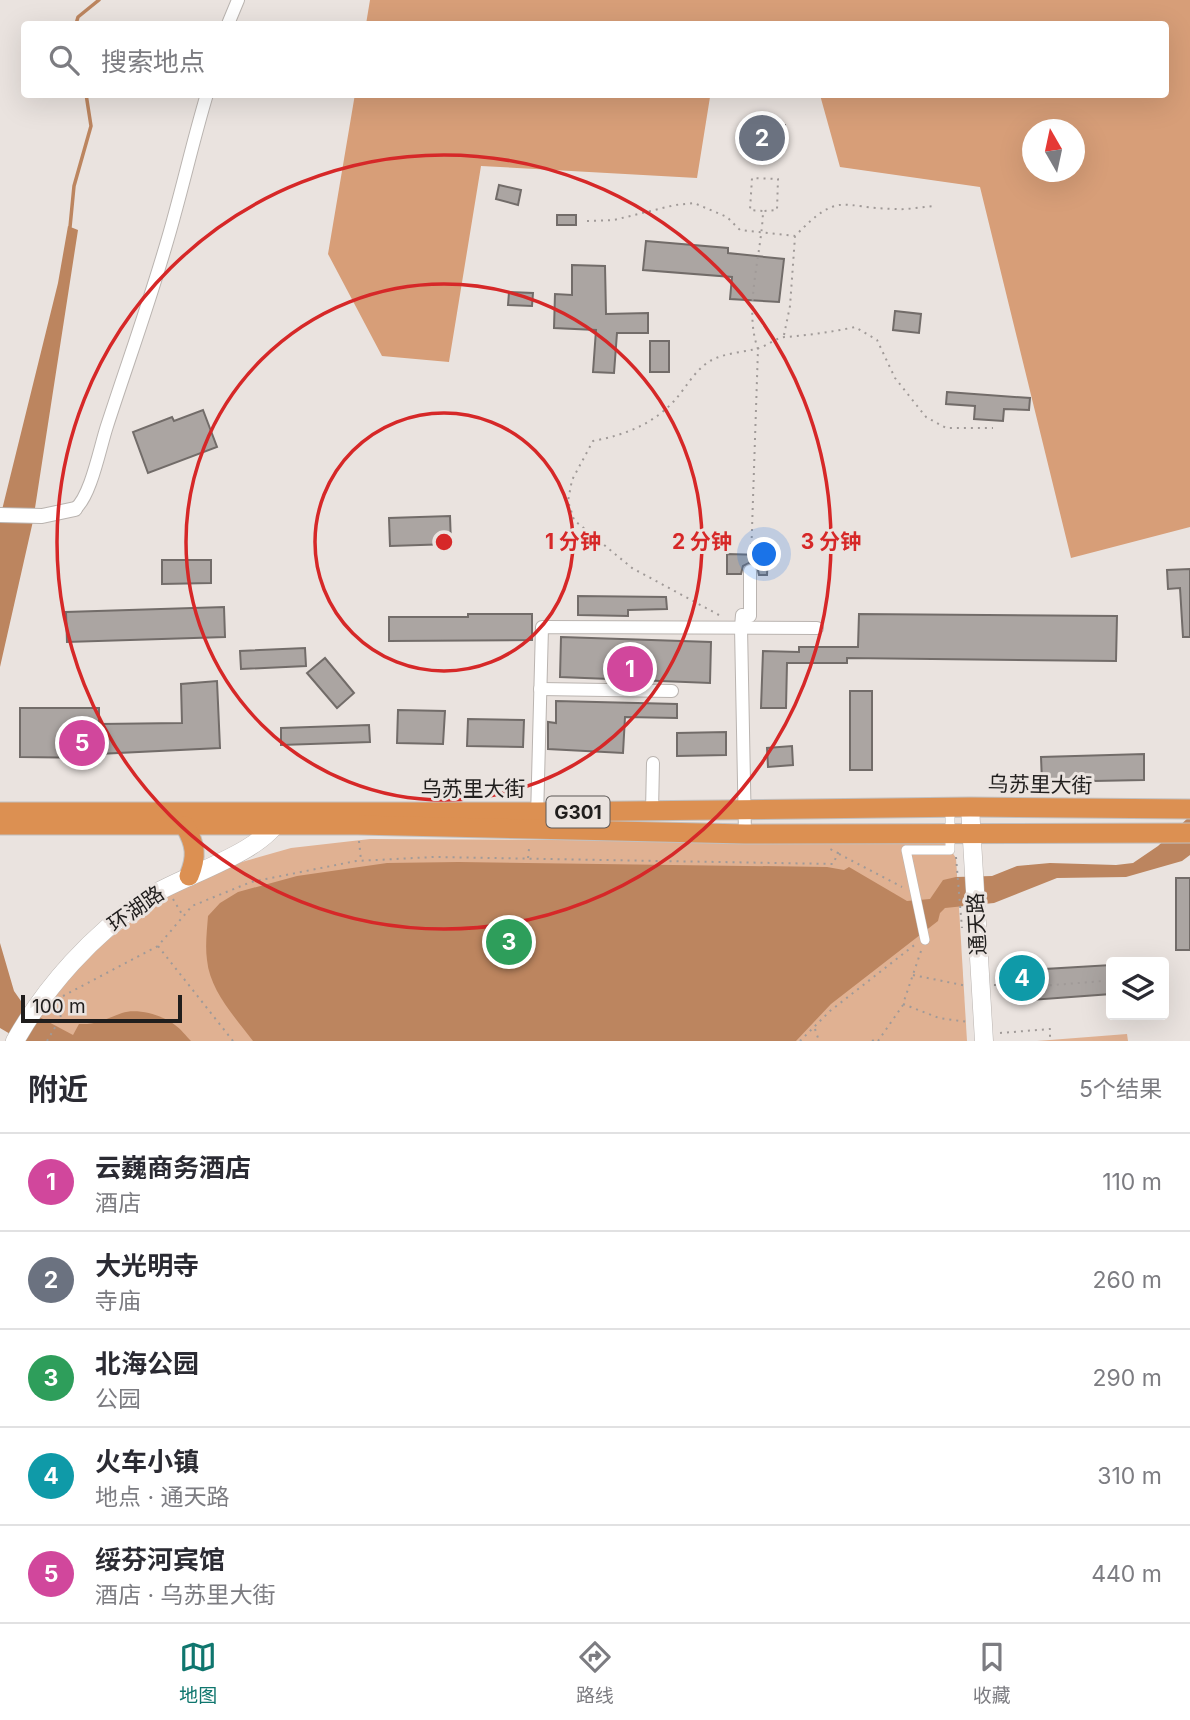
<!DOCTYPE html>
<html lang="zh">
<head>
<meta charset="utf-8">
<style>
	:root { --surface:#fff; --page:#f2f2f3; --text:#2b2b33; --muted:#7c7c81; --line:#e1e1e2; --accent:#0f766e }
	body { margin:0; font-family:Inter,"Noto Sans SC",sans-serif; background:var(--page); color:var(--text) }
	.controls { position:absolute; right:21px; bottom:21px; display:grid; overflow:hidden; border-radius:7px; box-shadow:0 7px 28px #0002 }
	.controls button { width:63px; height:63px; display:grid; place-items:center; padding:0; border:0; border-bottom:2px solid var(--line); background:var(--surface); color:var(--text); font:35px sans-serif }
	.compass { position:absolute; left:1022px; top:119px; width:63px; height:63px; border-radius:50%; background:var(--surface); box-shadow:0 7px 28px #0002; rotate:351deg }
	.scale { position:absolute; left:21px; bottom:18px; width:161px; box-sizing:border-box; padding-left:7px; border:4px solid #201e1d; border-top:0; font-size:19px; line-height:24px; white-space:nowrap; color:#201e1d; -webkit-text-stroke:5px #eae3df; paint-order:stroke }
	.you { position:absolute; left:765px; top:555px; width:24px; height:24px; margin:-18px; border:5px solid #fff; border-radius:50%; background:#1a73e8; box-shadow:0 0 0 10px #1a73e833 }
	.badge { display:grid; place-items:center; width:46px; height:46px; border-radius:50%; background:var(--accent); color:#fff; font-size:23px; font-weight:700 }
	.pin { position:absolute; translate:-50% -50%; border:4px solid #fff; box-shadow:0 2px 7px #0006 }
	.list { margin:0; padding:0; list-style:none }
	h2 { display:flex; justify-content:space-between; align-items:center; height:91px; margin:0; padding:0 28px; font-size:30px }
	h2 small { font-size:23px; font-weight:400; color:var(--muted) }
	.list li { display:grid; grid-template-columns:46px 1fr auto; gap:21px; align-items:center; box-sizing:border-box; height:98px; padding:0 28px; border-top:2px solid var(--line) }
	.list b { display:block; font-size:26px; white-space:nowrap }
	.list p { margin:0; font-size:23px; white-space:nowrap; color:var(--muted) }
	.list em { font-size:23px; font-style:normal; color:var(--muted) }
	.icon { flex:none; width:38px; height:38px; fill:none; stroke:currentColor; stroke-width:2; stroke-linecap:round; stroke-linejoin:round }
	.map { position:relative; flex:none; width:1190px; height:1041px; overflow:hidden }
	.search { position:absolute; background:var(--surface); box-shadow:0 7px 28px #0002; left:21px; right:21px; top:21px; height:77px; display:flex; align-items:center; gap:18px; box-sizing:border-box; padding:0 24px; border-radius:7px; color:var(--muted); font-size:26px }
	.sheet { height:581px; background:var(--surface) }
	nav { display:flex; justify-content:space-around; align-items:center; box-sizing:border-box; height:98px; border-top:2px solid var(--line); background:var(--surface); font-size:19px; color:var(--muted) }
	nav a { display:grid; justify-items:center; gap:4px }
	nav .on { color:var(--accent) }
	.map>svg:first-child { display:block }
	.green { fill:#e0b192 }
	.forest { fill:#d79e78; fill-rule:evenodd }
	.water { fill:#bc855f }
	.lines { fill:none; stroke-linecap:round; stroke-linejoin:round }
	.stream { stroke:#bc855f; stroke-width:3.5 }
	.building { fill:#aba5a2; stroke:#726c69; stroke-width:2 }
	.pedestrian-casing { stroke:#bab4b0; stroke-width:10 }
	.minor-casing { stroke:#bab4b0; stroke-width:14 }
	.tertiary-casing { stroke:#bab4b0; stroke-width:16 }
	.secondary-casing { stroke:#bab4b0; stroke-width:19 }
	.trunk-casing { stroke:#c1c0c0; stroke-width:21 }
	.path { stroke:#a09a98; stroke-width:2; stroke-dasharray:2 5; stroke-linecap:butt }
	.pedestrian { stroke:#fff; stroke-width:9 }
	.minor { stroke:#fff; stroke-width:12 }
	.tertiary { stroke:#fff; stroke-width:14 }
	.secondary { stroke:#fff; stroke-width:18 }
	.trunk { stroke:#dc9052; stroke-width:19 }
	.ring { fill:none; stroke:#d62828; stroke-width:3.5 }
	.labels { text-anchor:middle; stroke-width:6; stroke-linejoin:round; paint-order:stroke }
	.shield { fill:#eae3df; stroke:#5d5957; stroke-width:2 }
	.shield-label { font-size:19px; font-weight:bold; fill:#201e1d }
	.street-label { font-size:21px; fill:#201e1d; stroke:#eae3df }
	.centre { fill:#d62828; stroke:#eae3df; stroke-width:3.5 }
	.ring-label { font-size:21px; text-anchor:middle; font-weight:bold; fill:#d62828; stroke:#eae3df; stroke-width:6; stroke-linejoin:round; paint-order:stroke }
</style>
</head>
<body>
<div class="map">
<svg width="1190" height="1041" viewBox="0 0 1190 1041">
	<rect width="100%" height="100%" fill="#eae3df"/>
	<!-- green -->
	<g class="green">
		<path d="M370,839L939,842L947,845L956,858L967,1041H28L48,1003L77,970L101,945L160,900L235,864L291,848Z"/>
		<path d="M1127,1034L1128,1041H1037Z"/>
	</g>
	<!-- forest -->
	<g class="forest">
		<path d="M370,0H1190V527L1071,558L980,187L840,167L820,95L1166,94V24H366ZM1032,130H1074V172H1032Z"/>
		<path d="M355,94H789V95L710,97L697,178L481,166L449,362L382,356L328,254Z"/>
	</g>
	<!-- water -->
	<g class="water">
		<path d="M68,226L78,230L33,521L0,667V518L58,283Z"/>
		<path d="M1190,816V855L1182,861L1126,877L1057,878L994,903L945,908L940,913L938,921L831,1004L796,1041H253C235,1017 210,991 207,960C205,946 207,930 208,916L220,903L238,892L297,876L387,863L459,862L827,867L844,870L849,867L907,901L930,899L943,880L956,877L992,876L1017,866L1050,863L1116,865L1133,863L1158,846Z"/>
		<path d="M0,943L14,991L28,1011L73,1035L79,1024C96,1025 106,1019 122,1013C137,1008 163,1015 175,1025C181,1029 186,1036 191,1041H22L0,1028Z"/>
	</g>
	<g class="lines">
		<!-- stream -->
		<g class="stream">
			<path d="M76,24L78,17L99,0"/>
			<path d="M70,227L74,186L91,126L86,94"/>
		</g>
	</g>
	<!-- building -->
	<g class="building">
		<path d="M742,124L785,125L784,147L741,146Z"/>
		<path d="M499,185L521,190L518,205L496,199Z"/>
		<rect x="557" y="215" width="19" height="10"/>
		<path d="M646,241L728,248V253L784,259L779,302L730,299L732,277L643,270Z"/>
		<path d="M572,265L605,266L606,314L648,313V333H617L614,373L593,372L596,330L554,328L555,294L572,295Z"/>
		<path d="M509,292L533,293L532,306L508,305Z"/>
		<path d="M895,311L921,314L919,333L893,330Z"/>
		<rect x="650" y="341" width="19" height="31"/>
		<path d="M947,392L1030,398L1029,410L1004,409L1003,421L974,419L975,406L946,404Z"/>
		<path d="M203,410L217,447L148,473L133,432L172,417L174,421Z"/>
		<path d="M450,516L451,544L390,546L389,518Z"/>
		<path d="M727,554L768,555L767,575H759L757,566L751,562L743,566L741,574H727Z"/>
		<path d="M162,560H211V583L162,584Z"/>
		<path d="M1190,569V637H1183L1180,588L1168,589L1167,570Z"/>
		<path d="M578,596L666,597L667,609L628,610V616L578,615Z"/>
		<path d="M224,607L225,637L67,642L66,612Z"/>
		<path d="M468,614H532V640L389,641V617H468Z"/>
		<path d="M859,614L1117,616L1116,661L847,658V663H787L786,708H761L763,651L799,652V647H858Z"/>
		<path d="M561,637L711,642L710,683L560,677Z"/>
		<path d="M305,648L306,666L241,669L240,651Z"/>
		<path d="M325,658L354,693L337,708L307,673Z"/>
		<path d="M217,681L220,748L98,754V758L20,757V708H99V724L182,723L181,684Z"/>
		<rect x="850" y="691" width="22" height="79"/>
		<path d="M556,701L677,704V718L625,717L623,753L548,749V722L556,723Z"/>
		<path d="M398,710L445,711L443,744L397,743Z"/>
		<path d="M468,719L524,720L523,747L467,746Z"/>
		<path d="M369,725L370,742L281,745V728Z"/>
		<path d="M726,732V755L677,756V733Z"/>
		<path d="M792,746L793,765L768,767L767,748Z"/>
		<path d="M1144,754V780L1042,782L1041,757Z"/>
		<rect x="1176" y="878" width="14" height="72"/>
		<path d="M1111,965V994L1031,1000L1028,970Z"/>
	</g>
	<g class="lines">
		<defs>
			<path id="pedestrian" d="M925,940L906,850H950V807"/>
			<g id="minor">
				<path d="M228,24L238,0"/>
				<path d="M75,509C91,496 100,447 107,426C130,355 156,285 175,213C186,173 195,134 207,94"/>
				<path d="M540,689L672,691"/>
				<path d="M652,811L653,763"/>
				<path d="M537,818L542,627L817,628"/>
				<path d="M745,834L741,627L742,615L750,616V571"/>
			</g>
			<path id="tertiary" d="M0,515L42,516L75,509"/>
			<g id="secondary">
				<path d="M970,807L984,1041"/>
				<path d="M15,1041C46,986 92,935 145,899C180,876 264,853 280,817"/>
			</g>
			<g id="trunk">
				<path d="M0,812H537L970,807L1190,809"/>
				<path d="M0,825H358L745,834L1190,833"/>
				<path d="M185,826C196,845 197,857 189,876"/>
			</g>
		</defs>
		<!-- pedestrian casing -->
		<use href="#pedestrian" class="pedestrian-casing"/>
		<!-- minor casing -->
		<use href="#minor" class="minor-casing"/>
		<!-- tertiary casing -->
		<use href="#tertiary" class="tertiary-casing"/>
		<!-- secondary casing -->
		<use href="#secondary" class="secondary-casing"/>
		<!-- trunk casing -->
		<use href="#trunk" class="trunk-casing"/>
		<!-- path -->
		<g class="path">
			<path d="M587,221L614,220L675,205L694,203L727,217L740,230L795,236C840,190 839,208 895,209C907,210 921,207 934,206"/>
			<path d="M784,335L790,306L795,237"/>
			<path d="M751,559L758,349C743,309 762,253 763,211L750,210L752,178L778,179L777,210L763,211"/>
			<path d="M719,615L632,568L574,520L568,501L572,480L593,441C624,435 652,425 674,401C687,387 696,367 714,359C727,353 743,352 756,349C766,347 776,337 786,337C809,335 832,332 855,327L877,340L895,378L926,417L946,428H993"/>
			<path d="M359,841L361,860"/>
			<path d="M839,854L902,887"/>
			<path d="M956,857L962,928"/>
			<path d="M528,858L529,849"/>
			<path d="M173,899L183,916"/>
			<path d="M921,951L903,1004L939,1018L968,1022"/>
			<path d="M913,975L967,986"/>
			<path d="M994,985L1029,987L1103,981"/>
			<path d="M63,996L158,946"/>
			<path d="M815,1029L819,1041"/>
			<path d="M1000,1033L1050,1029V1040"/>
			<path d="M47,1041L61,1017L56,1003"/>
			<path d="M233,1041L158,946L192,906L251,882L356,861L434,857L833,864L838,853L830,849"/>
			<path d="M800,1041L830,1011L917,943"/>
			<path d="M872,1041L878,1038"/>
			<path d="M878,1041L903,1005"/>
		</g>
		<!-- pedestrian -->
		<use href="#pedestrian" class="pedestrian"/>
		<!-- minor -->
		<use href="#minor" class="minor"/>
		<!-- tertiary -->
		<use href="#tertiary" class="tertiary"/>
		<!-- secondary -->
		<use href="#secondary" class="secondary"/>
		<!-- trunk -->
		<use href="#trunk" class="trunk"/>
	</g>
	<!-- distance rings -->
	<g class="ring">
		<circle cx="444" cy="542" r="129"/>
		<circle cx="444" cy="542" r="258"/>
		<circle cx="444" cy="542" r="387"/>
	</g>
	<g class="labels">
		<!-- shield labels -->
		<rect class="shield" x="546.5" y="796.5" width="63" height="31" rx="5"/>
		<g class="shield-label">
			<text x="578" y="819">G301</text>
		</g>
		<!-- street labels -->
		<g class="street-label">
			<text transform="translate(1040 785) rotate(1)" y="7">乌苏里大街</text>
			<text x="473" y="796">乌苏里大街</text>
			<text transform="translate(136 909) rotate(-35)" y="7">环湖路</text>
			<text transform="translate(977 924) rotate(-93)" y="7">通天路</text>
		</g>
	</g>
	<circle cx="444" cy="542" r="10" class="centre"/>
	<g class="ring-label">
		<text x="573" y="549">1 分钟</text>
		<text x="702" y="549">2 分钟</text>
		<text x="831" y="549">3 分钟</text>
	</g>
</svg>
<div class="controls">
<button><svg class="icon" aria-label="layers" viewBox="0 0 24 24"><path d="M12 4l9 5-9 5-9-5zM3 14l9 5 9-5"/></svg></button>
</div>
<svg class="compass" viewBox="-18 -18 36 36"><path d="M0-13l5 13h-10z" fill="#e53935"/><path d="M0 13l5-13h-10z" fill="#7c7c81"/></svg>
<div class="scale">100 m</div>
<div class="you"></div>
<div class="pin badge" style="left:630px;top:669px;background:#d1479c">1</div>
<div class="pin badge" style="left:762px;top:138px;background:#6b7280">2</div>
<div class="pin badge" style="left:509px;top:942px;background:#2e9e5b">3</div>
<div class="pin badge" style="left:1022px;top:978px;background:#0f9aa8">4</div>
<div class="pin badge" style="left:82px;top:743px;background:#d1479c">5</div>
<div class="search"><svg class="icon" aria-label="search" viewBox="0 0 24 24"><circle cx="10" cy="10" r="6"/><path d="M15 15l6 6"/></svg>搜索地点</div>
</div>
<section class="sheet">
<h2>附近<small>5个结果</small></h2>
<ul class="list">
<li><span class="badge" style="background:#d1479c">1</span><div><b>云巍商务酒店</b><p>酒店</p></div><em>110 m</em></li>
<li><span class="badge" style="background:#6b7280">2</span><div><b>大光明寺</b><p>寺庙</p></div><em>260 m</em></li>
<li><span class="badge" style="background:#2e9e5b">3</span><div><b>北海公园</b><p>公园</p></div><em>290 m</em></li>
<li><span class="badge" style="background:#0f9aa8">4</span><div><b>火车小镇</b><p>地点 · 通天路</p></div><em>310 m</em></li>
<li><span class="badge" style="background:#d1479c">5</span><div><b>绥芬河宾馆</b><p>酒店 · 乌苏里大街</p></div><em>440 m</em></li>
</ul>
</section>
<nav>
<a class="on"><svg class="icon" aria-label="map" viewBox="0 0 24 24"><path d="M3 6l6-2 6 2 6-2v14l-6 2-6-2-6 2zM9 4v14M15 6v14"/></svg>地图</a>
<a><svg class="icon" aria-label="directions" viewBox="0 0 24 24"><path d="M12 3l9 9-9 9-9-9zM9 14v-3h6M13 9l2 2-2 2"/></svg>路线</a>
<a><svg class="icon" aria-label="saved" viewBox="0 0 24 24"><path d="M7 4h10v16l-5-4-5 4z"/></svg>收藏</a>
</nav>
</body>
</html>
